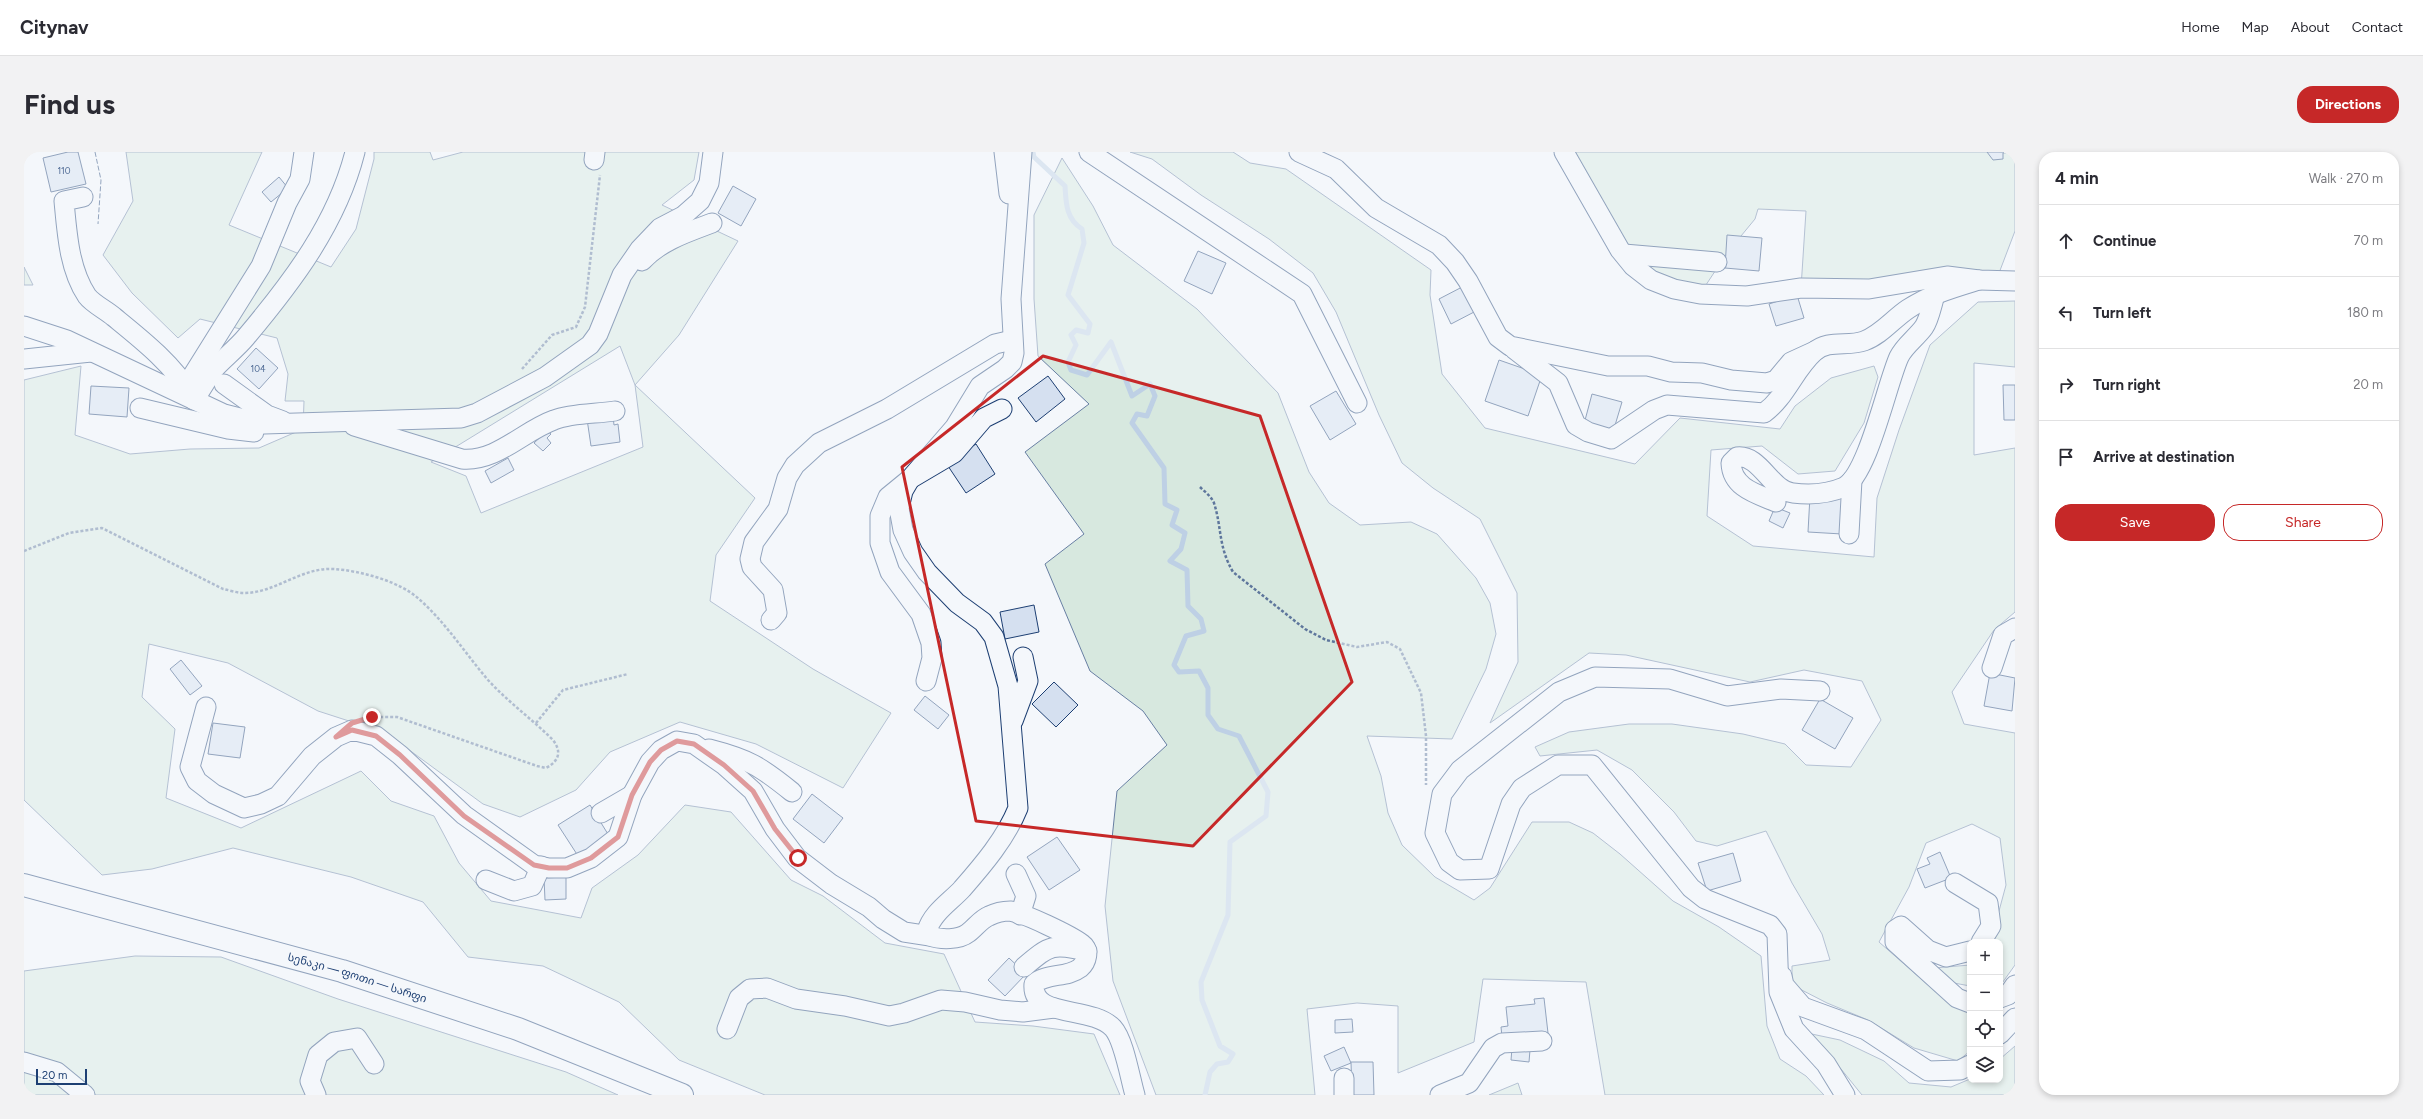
<!DOCTYPE html>
<html lang="en">
<head>
<meta charset="utf-8">
<style>
	:root { --surface:#fff; --page:#f2f2f3; --text:#2b2b33; --muted:#7c7c81; --line:#e1e1e2; --accent:#c62828 }
	body { margin:0; font-family:Figtree,"Noto Sans Georgian",sans-serif; background:var(--page); color:var(--text) }
	.controls { position:absolute; right:12px; bottom:12px; display:grid; overflow:hidden; border-radius:8px; box-shadow:0 2px 6px #0003 }
	.controls button { width:36px; height:36px; display:grid; place-items:center; padding:0; border:0; border-bottom:1px solid var(--line); background:var(--surface); color:var(--text); font:20px sans-serif }
	.scale { position:absolute; left:12px; bottom:10px; width:51px; box-sizing:border-box; padding-left:4px; border:2px solid #1d3f73; border-top:0; font-size:11px; line-height:14px; white-space:nowrap; color:#1d3f73; -webkit-text-stroke:3px #f4f7fb; paint-order:stroke }
	.stop { position:absolute; width:12px; height:12px; margin:-9px; border:3px solid #c62828; border-radius:50%; background:#fff }
	.stop.end { background:#c62828; border-color:#fff; box-shadow:0 1px 4px #0008 }
	.list { margin:0; padding:0; list-style:none }
	h2 { display:flex; justify-content:space-between; align-items:center; height:52px; margin:0; padding:0 16px; font-size:17px }
	h2 small { font-size:13px; font-weight:400; color:var(--muted) }
	.list li { display:grid; grid-template-columns:26px 1fr auto; gap:12px; align-items:center; box-sizing:border-box; height:72px; padding:0 16px; border-top:1px solid var(--line) }
	.list b { display:block; font-size:15px; white-space:nowrap }
	.list em { font-size:13px; font-style:normal; color:var(--muted) }
	.actions { display:flex; gap:8px; padding:12px 16px }
	.actions a { flex:1; padding:9px 0; border:1px solid var(--accent); border-radius:16px; text-align:center; font-size:14px; color:var(--accent) }
	.actions .main { background:var(--accent); color:#fff }
	.icon { flex:none; width:22px; height:22px; fill:none; stroke:currentColor; stroke-width:2; stroke-linecap:round; stroke-linejoin:round }
	.map { position:relative; flex:none; width:1991px; height:943px; overflow:hidden; border-radius:16px }
	header { display:flex; align-items:center; gap:24px; box-sizing:border-box; height:56px; padding:0 20px; background:var(--surface); border-bottom:1px solid var(--line) }
	header strong { font-size:19px }
	nav { display:flex; gap:22px; margin-inline-start:auto; font-size:14px }
	.intro { display:flex; align-items:center; justify-content:space-between; box-sizing:border-box; height:96px; padding:0 24px }
	h1 { margin:0; font-size:28px }
	.button { padding:10px 18px; border-radius:16px; background:var(--accent); color:#fff; font-size:14px; font-weight:700 }
	main { display:flex; gap:24px; padding:0 24px }
	aside { flex:1; background:var(--surface); border-radius:16px; box-shadow:0 2px 6px #0003 }
	.map>svg:first-child { display:block }
	.green { fill:#d7e8df; stroke:#687fa3; fill-rule:evenodd }
	.lines { fill:none; stroke-linecap:round; stroke-linejoin:round }
	.stream { stroke:#bed0e5; stroke-width:5 }
	.building { fill:#d5e0f0; stroke:#1d3f73 }
	.minor-casing { stroke:#1d3f73; stroke-width:21 }
	.highway-casing { stroke:#1d3f73; stroke-width:24 }
	.path { stroke:#5e769c; stroke-width:2.5; stroke-dasharray:3 2; stroke-linecap:butt }
	.minor { stroke:#f4f7fb; stroke-width:19 }
	.highway { stroke:#f4f7fb; stroke-width:22 }
	.fence { stroke:#1d3f73; stroke-width:1; stroke-dasharray:5 2; stroke-linecap:butt }
	.route { stroke:#c62828; stroke-width:5 }
	.marked { fill:none; stroke:#c62828; stroke-width:3; stroke-linejoin:round }
	.labels { text-anchor:middle; stroke-width:3; stroke-linejoin:round; paint-order:stroke }
	.number-label { font-size:9px; fill:#4b6792 }
	.street-label { font-size:11px; fill:#1d3f73; stroke:#f4f7fb }
</style>
</head>
<body>
<header>
<strong>Citynav</strong>
<nav><a>Home</a><a>Map</a><a>About</a><a>Contact</a></nav>
</header>
<div class="intro"><h1>Find us</h1><a class="button">Directions</a></div>
<main>
<div class="map">
<svg width="1991" height="943" viewBox="0 0 1991 943">
	<rect width="100%" height="100%" fill="#f4f7fb"/>
	<!-- green -->
	<g class="green">
		<path d="M102,0H238L205,73L307,115L332,77L350,7V0H406L409,8L439,0H675L670,28L638,53L714,89L655,183L611,233L731,346L692,403L686,449L789,517L867,561L819,636L732,592L656,570L586,600L552,638L496,665L459,652L362,581L294,559L204,511L125,492L118,545L151,577L142,646L217,676L337,619L367,649L410,664L435,711L467,749L557,766L568,736L614,703L661,653L707,660L767,728L799,744L861,791L920,802L951,870L1009,874L1070,882L1096,943H741L655,908L595,850L519,814L444,805L399,750L327,725L209,696L128,717L78,723L0,648V228L57,214L51,283L106,302L166,297L235,296L279,277L280,249H261L264,222L253,186L176,167L154,186L108,141L79,103L109,49ZM596,194L611,233L619,295L457,361L442,324L407,310Z"/>
		<path d="M1106,0H1209L1226,11L1262,17L1407,118L1406,143L1418,222L1461,276L1611,312L1656,266L1756,277L1771,254L1807,226L1850,214L1854,225L1840,271L1811,319L1774,322L1738,294L1687,298L1683,364L1729,394L1850,405L1853,346L1875,278L1906,193L1954,150L1991,149V215L1950,211V303L1991,296V460L1970,478L1928,540L1940,572L1991,581V813L1976,834V790H1964L1968,785L1982,733L1976,686L1948,672L1902,691L1885,735L1855,790L1927,853L1946,860V899L1934,909L1890,896L1844,868L1803,851L1768,833V814L1806,808L1798,782L1768,731L1742,679L1693,694L1672,689L1650,660L1608,618L1573,598L1516,604L1511,595L1545,580L1605,572H1648L1719,582L1761,592L1782,613L1827,615L1857,568L1838,529L1780,518L1726,530L1602,503L1565,501L1466,571L1494,510L1493,441L1456,367L1409,336L1378,311L1355,263L1312,160L1289,121L1245,87L1177,43L1128,7Z"/>
		<path d="M1540,0H1991V79L1972,129L1777,136L1782,59L1734,57L1731,67L1703,101L1676,142L1627,128Z"/>
		<path d="M1038,6L1069,54L1089,93L1173,157L1254,241L1285,320L1305,351L1336,373L1387,370L1413,382L1452,426L1466,451L1472,482L1462,517L1428,587L1343,584L1357,624L1364,661L1378,693L1411,725L1450,748L1466,736L1508,670H1545L1569,681L1596,702L1649,749L1695,775L1737,804L1743,874L1756,907L1782,924L1800,943H1581L1562,830L1459,827L1450,890L1374,921V854L1333,851L1283,857L1291,943H1132L1089,829L1081,754L1093,639L1143,593L1119,559L1066,519L1021,412L1060,382L1001,300L1065,252L1014,204L1010,147V63Z"/>
		<path d="M0,115L9,133H0Z"/>
		<path d="M111,804L197,805L314,847L542,920L594,943H0V819Z"/>
		<path d="M1946,813V834L1930,831L1910,816Z"/>
		<path d="M1783,881L1816,888L1860,909L1885,931L1927,935L1946,927L1976,928V907L1991,894V943H1838L1817,917Z"/>
		<path d="M1494,931L1498,943H1465Z"/>
	</g>
	<g class="lines">
		<!-- stream -->
		<path class="stream" d="M1009,0L1010,5L1041,34C1042,51 1042,67 1058,77L1060,91L1044,143L1066,172L1064,181L1052,178L1047,183L1052,193L1044,210L1047,218L1063,223L1087,190L1108,244L1126,232L1131,244L1123,264L1113,262L1108,271L1140,316L1141,352L1153,358L1148,373L1161,381L1157,397L1146,409L1163,418L1164,454L1177,467L1180,479L1162,484L1150,513L1155,520L1175,519L1184,536V563L1194,577L1215,584L1244,640L1242,664L1206,690L1204,763L1177,830L1178,848L1196,894L1209,902L1204,910L1193,912L1186,920L1181,943"/>
	</g>
	<!-- building -->
	<g class="building">
		<path d="M44,0H54L62,32L27,40L19,6Z"/>
		<path d="M1963,0H1988L1979,1V7L1969,8Z"/>
		<path d="M255,25L264,36L247,50L238,40Z"/>
		<path d="M709,34L732,47L717,74L694,61Z"/>
		<path d="M1703,83L1738,86L1735,119L1701,116Z"/>
		<path d="M1174,99L1202,111L1188,142L1160,129Z"/>
		<path d="M1440,134L1452,159L1427,172L1415,147Z"/>
		<path d="M1773,143L1780,166L1752,174L1745,152Z"/>
		<path d="M232,196L254,216L235,237L213,217Z"/>
		<path d="M1475,208L1518,223L1504,264L1461,249Z"/>
		<path d="M1024,224L1041,247L1012,270L994,246Z"/>
		<path d="M1979,233H1991V268H1980Z"/>
		<path d="M67,234L105,236L103,265L65,262Z"/>
		<path d="M1312,239L1332,272L1306,288L1286,254Z"/>
		<path d="M1568,242L1598,250L1589,280L1560,272Z"/>
		<path d="M589,264L590,273L594,272L596,290L567,294L563,267Z"/>
		<path d="M523,279L527,282L523,286L527,291L519,299L510,291Z"/>
		<path d="M952,292L971,322L942,341L922,311Z"/>
		<path d="M484,306L490,318L467,331L461,319Z"/>
		<path d="M1786,344L1820,346L1818,382L1784,380Z"/>
		<path d="M1751,355L1766,361L1759,376L1745,369Z"/>
		<path d="M1010,453L1015,480L981,487L976,460Z"/>
		<path d="M157,508L178,534L166,543L146,517Z"/>
		<path d="M1966,521L1991,526L1988,559L1960,554Z"/>
		<path d="M1030,530L1054,553L1032,575L1008,552Z"/>
		<path d="M901,544L925,563L914,577L890,558Z"/>
		<path d="M1796,547L1829,566L1811,597L1778,578Z"/>
		<path d="M189,571L221,575L216,606L184,602Z"/>
		<path d="M788,642L819,666L800,691L769,667Z"/>
		<path d="M566,653L587,687L556,707L534,673Z"/>
		<path d="M1033,685L1056,718L1025,738L1003,705Z"/>
		<path d="M1916,700L1927,726L1901,736L1893,717L1906,712L1903,706Z"/>
		<path d="M1709,701L1717,729L1683,739L1674,711Z"/>
		<path d="M542,725V747L521,748L520,726Z"/>
		<path d="M985,806L1002,822L981,844L964,828Z"/>
		<path d="M1520,846L1524,881L1478,885L1477,875L1484,874L1482,855L1511,852L1510,847Z"/>
		<path d="M1328,867L1329,880L1311,881V868Z"/>
		<path d="M1320,895L1327,911L1307,919L1300,904Z"/>
		<path d="M1488,896L1506,898L1505,910L1487,908Z"/>
		<path d="M1327,910H1349L1350,943H1328Z"/>
	</g>
	<g class="lines">
		<defs>
			<g id="minor">
				<path d="M980,0L985,42"/>
				<path d="M998,0L987,147L990,201L988,210L981,217L956,234L931,275L886,327L879,339L875,356L879,378L889,400L903,420L933,451L959,470L970,485L984,534L994,656C982,686 959,713 938,737C926,750 908,761 903,779L906,784C917,788 935,788 944,781C951,776 957,767 965,764C971,761 979,759 986,759C1000,761 1046,783 1058,792C1066,798 1063,810 1056,816C1043,826 1022,821 1010,832C1007,867 1067,853 1089,876C1100,888 1106,926 1111,943"/>
				<path d="M1065,0L1278,142L1333,251"/>
				<path d="M1275,0L1312,17L1352,56L1415,93L1431,110L1444,129L1474,185L1486,194L1584,214H1624L1647,220L1678,221L1707,228L1743,231L1752,228L1767,210L1791,199"/>
				<path d="M1540,0L1596,98L1609,114L1627,128L1650,137L1676,142L1723,144L1777,136L1845,137L1923,124L1955,128L1991,129"/>
				<path d="M570,8L571,0"/>
				<path d="M59,45L40,49C43,81 45,117 63,144C69,152 82,158 90,165C117,187 149,212 167,243"/>
				<path d="M1600,102L1693,110"/>
				<path d="M618,109C636,89 664,80 688,71"/>
				<path d="M0,174L43,188L200,262L240,272L437,266L453,261L521,225L566,193L574,182L598,123L616,97L636,76L659,64L676,49L685,31L689,0"/>
				<path d="M1490,197L1534,231L1552,273L1564,280L1587,287L1630,258L1643,253L1740,261C1762,245 1770,218 1790,200C1804,187 1824,195 1840,189C1857,183 1869,167 1884,157C1907,142 1929,136 1955,128"/>
				<path d="M0,207L67,200"/>
				<path d="M200,232L243,263L259,269"/>
				<path d="M162,234L237,114L263,51L276,27L280,0"/>
				<path d="M170,248C177,238 183,227 190,217C200,206 213,196 222,185C269,129 313,71 331,0"/>
				<path d="M116,256L204,277L230,280"/>
				<path d="M330,274L438,307C473,310 499,279 530,268C548,261 572,262 591,259"/>
				<path d="M1752,350C1733,342 1708,336 1707,311L1713,305C1736,302 1747,339 1769,341C1786,343 1804,342 1820,335C1844,323 1863,231 1875,205C1880,194 1893,185 1900,175C1906,166 1908,151 1912,140"/>
				<path d="M1825,382L1828,328"/>
				<path d="M747,468L753,461L749,438L728,415L726,407L730,390L754,357L763,326L771,313L795,291L863,257L971,192L984,189L989,193"/>
				<path d="M1968,516L1979,483L1991,476"/>
				<path d="M902,529L908,506L907,491L897,462L866,420L856,391V364L864,345L886,327L930,301L960,266L978,257"/>
				<path d="M1796,539L1757,537L1703,544L1646,527L1571,525L1535,540L1436,618L1418,642L1411,681L1425,710L1436,718L1465,717L1487,652L1498,636L1534,613H1568L1667,736L1681,747L1746,773L1753,782L1755,840L1770,877L1802,912L1821,943"/>
				<path d="M182,555L166,615L173,629L190,642L220,656L237,652L254,644L288,604L312,585L328,578L352,584L376,603L440,663L510,713L525,716H543L567,706L594,685L608,643L626,610L637,598L653,589L670,592L700,613L729,639L751,677L773,706L807,732L845,755L859,767L880,780L906,784"/>
				<path d="M989,569L1004,529L999,505"/>
				<path d="M685,597C724,607 736,614 768,640"/>
				<path d="M577,661L608,643"/>
				<path d="M992,722L1002,744L996,763"/>
				<path d="M462,728L490,739L508,734L517,714"/>
				<path d="M1931,731L1964,751L1967,774L1957,790"/>
				<path d="M1946,799L1922,805L1904,798L1877,774L1871,778V790L1933,846L1946,851"/>
				<path d="M1000,815C1027,792 1028,792 1063,799"/>
				<path d="M1758,824L1760,833L1779,855L1842,878L1904,919L1936,918L1946,913"/>
				<path d="M1976,846L1984,843L1991,833"/>
				<path d="M703,877L715,846L726,837L743,836L772,847L821,854L865,864L880,861L917,848L941,850L976,858L999,860L1030,856"/>
				<path d="M1976,882L1991,866"/>
				<path d="M0,910L33,920L61,943"/>
				<path d="M1320,926V943"/>
				<path d="M292,943L286,929L294,903L310,890L333,886L350,912"/>
				<path d="M1416,943L1445,931L1469,896L1478,891L1518,889"/>
			</g>
			<g id="highway">
				<path id="s1" d="M0,733L318,819L494,877L658,943"/>
			</g>
		</defs>
		<!-- minor casing -->
		<use href="#minor" class="minor-casing"/>
		<!-- highway casing -->
		<use href="#highway" class="highway-casing"/>
		<!-- path -->
		<g class="path">
			<path d="M498,217L528,183L552,175L561,155L576,23"/>
			<path d="M1176,335C1181,340 1187,344 1190,351C1198,376 1194,394 1209,420L1281,477L1302,488L1333,495L1363,490L1376,497L1397,541L1402,584V633"/>
			<path d="M0,399L45,381L78,376L199,437C205,438 213,441 220,441C252,441 277,415 310,417C337,419 375,429 395,447C422,471 441,501 464,528C484,550 508,567 529,588C538,600 535,609 522,616L513,614L373,565H355"/>
			<path d="M512,571L539,538L604,522"/>
		</g>
		<!-- minor -->
		<use href="#minor" class="minor"/>
		<!-- highway -->
		<use href="#highway" class="highway"/>
		<!-- fence -->
		<path class="fence" d="M71,0L77,28L74,72"/>
	</g>
	<g class="lines">
		<!-- route -->
		<path class="route" d="M348,565L328,571L312,585L328,578L352,584L376,603L440,664L510,713L525,716H543L567,706L594,685L608,643L626,610L637,598L653,589L670,592L700,613L729,639L751,677L774,706"/>
	</g>
	<!-- marked area -->
	<path d="M0 0H1991V943H0ZM1019,204L1236,264L1328,530L1169,694L952,669L878,315Z" fill="#f4f7fb" fill-opacity=".55" fill-rule="evenodd"/>
	<path class="marked" d="M1019,204L1236,264L1328,530L1169,694L952,669L878,315Z"/>
	<g class="labels">
		<!-- number labels -->
		<g class="number-label">
			<text x="40" y="22">110</text>
			<text x="234" y="220">104</text>
		</g>
		<!-- street labels -->
		<g class="street-label">
			<text dy="4" stroke="none"><textPath href="#s1" startOffset="346">სენაკი — ფოთი — სარფი</textPath></text>
		</g>
	</g>
</svg>
<div class="controls">
<button>+</button>
<button>−</button>
<button><svg class="icon" aria-label="locate" viewBox="0 0 24 24"><circle cx="12" cy="12" r="6"/><path d="M12 2v4M12 18v4M2 12h4M18 12h4"/></svg></button>
<button><svg class="icon" aria-label="layers" viewBox="0 0 24 24"><path d="M12 4l9 5-9 5-9-5zM3 14l9 5 9-5"/></svg></button>
</div>
<div class="scale">20 m</div>
<div class="stop" style="left:774px;top:706px"></div>
<div class="stop end" style="left:348px;top:565px"></div>
</div>
<aside>
<h2>4 min<small>Walk · 270 m</small></h2>
<ul class="list">
<li><svg class="icon" aria-label="ahead" viewBox="0 0 24 24"><path d="M12 20V5M6 11l6-6 6 6"/></svg><div><b>Continue</b></div><em>70 m</em></li>
<li><svg class="icon" aria-label="left" viewBox="0 0 24 24"><path d="M17 20v-9H6M10 6l-5 5 5 5"/></svg><div><b>Turn left</b></div><em>180 m</em></li>
<li><svg class="icon" aria-label="right" viewBox="0 0 24 24"><path d="M7 20v-9h11M14 6l5 5-5 5"/></svg><div><b>Turn right</b></div><em>20 m</em></li>
<li><svg class="icon" aria-label="arrive" viewBox="0 0 24 24"><path d="M6 21V4h12l-3 4 3 4H6"/></svg><div><b>Arrive at destination</b></div></li>
</ul>
<div class="actions"><a class="main">Save</a><a>Share</a></div>
</aside>
</main>
</body>
</html>
